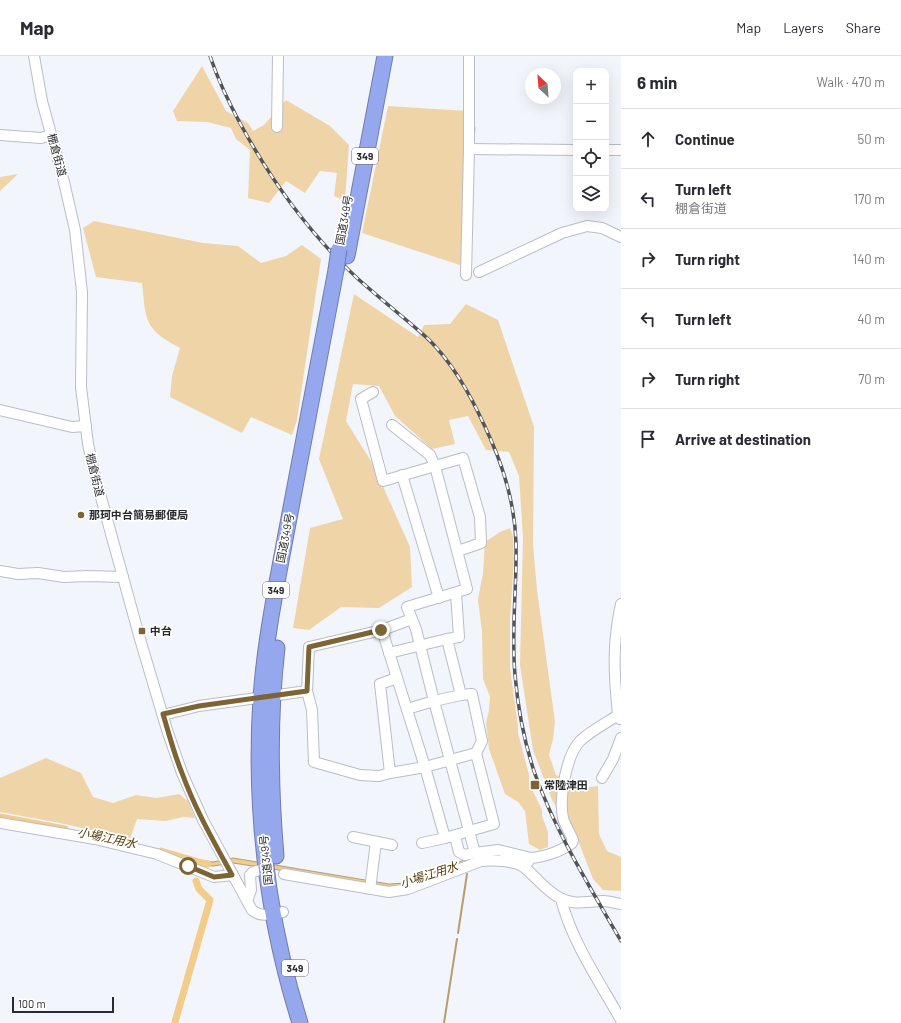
<!DOCTYPE html>
<html lang="en">
<head>
<meta charset="utf-8">
<style>
	:root { --surface:#fff; --page:#f7f7f7; --text:#2b2b33; --muted:#7c7c81; --line:#e1e1e2 }
	body { margin:0; font-family:Barlow,"Noto Sans JP",sans-serif; background:var(--page); color:var(--text) }
	.controls { position:absolute; right:12px; top:12px; display:grid; overflow:hidden; border-radius:8px; box-shadow:0 4px 16px #0002 }
	.controls button { width:36px; height:36px; display:grid; place-items:center; padding:0; border:0; border-bottom:1px solid var(--line); background:var(--surface); color:var(--text); font:20px sans-serif }
	.compass { position:absolute; left:525px; top:12px; width:36px; height:36px; border-radius:50%; background:var(--surface); box-shadow:0 4px 16px #0002; rotate:334deg }
	.scale { position:absolute; left:12px; bottom:10px; width:102px; box-sizing:border-box; padding-left:4px; border:2px solid #2a2b2f; border-top:0; font-size:11px; line-height:14px; white-space:nowrap; color:#2a2b2f; -webkit-text-stroke:3px #fff; paint-order:stroke }
	.stop { position:absolute; width:12px; height:12px; margin:-9px; border:3px solid #7d6435; border-radius:50%; background:#fff }
	.stop.end { background:#7d6435; border-color:#fff; box-shadow:0 1px 4px #0008 }
	.list { margin:0; padding:0; list-style:none }
	h2 { display:flex; justify-content:space-between; align-items:center; height:52px; margin:0; padding:0 16px; font-size:17px }
	h2 small { font-size:13px; font-weight:400; color:var(--muted) }
	.list li { display:grid; grid-template-columns:26px 1fr auto; gap:12px; align-items:center; box-sizing:border-box; height:60px; padding:0 16px; border-top:1px solid var(--line) }
	.list b { display:block; font-size:15px; white-space:nowrap }
	.list p { margin:0; font-size:13px; white-space:nowrap; color:var(--muted) }
	.list em { font-size:13px; font-style:normal; color:var(--muted) }
	.icon { flex:none; width:22px; height:22px; fill:none; stroke:currentColor; stroke-width:2; stroke-linecap:round; stroke-linejoin:round }
	.map { position:relative; flex:none; width:621px; height:967px; overflow:hidden }
	header { display:flex; align-items:center; gap:24px; box-sizing:border-box; height:56px; padding:0 20px; background:var(--surface); border-bottom:1px solid var(--line) }
	header strong { font-size:19px }
	nav { display:flex; gap:22px; margin-inline-start:auto; font-size:14px }
	main { display:flex }
	aside { flex:1; background:var(--surface) }
	.map>svg:first-child { display:block }
	.green { fill:#efd4a7 }
	.water { fill:#f2cc8a; stroke:#b69c6f }
	.lines { fill:none; stroke-linecap:round; stroke-linejoin:round }
	.stream { stroke:#b69c6f; stroke-width:2 }
	.canal { stroke:#f2cc8a; stroke-width:7 }
	.minor-casing { stroke:#babdc6; stroke-width:12 }
	.highway-casing { stroke:#707cab; stroke-width:17 }
	.minor { stroke:#fff; stroke-width:10 }
	.highway { stroke:#95a8ee; stroke-width:15 }
	.rail-casing { stroke:#535459; stroke-width:3.5 }
	.rail { stroke:#fff; stroke-width:2; stroke-dasharray:6; stroke-linecap:butt }
	.highway-bridge-casing { stroke:#707cab; stroke-width:17; stroke-linecap:butt }
	.highway-bridge { stroke:#95a8ee; stroke-width:15 }
	.route { stroke:#7d6435; stroke-width:5 }
	.poi-dot { fill:#7d6435; stroke:#fff; stroke-width:1.5 }
	.labels { text-anchor:middle; stroke-width:3.5; stroke-linejoin:round; paint-order:stroke }
	.shield { fill:#fff; stroke:#6a6b6d; stroke-width:1 }
	.shield-label { font-size:10px; font-weight:bold; fill:#2a2b2f }
	.street-label { font-size:11px; fill:#2a2b2f; stroke:#fff }
	.poi-label { font-size:11px; font-weight:bold; fill:#2a2b2f; stroke:#fff; text-anchor:start }
	.water-label { font-size:12px; font-style:italic; fill:#513800; stroke:#fff }
</style>
</head>
<body>
<header>
<strong>Map</strong>
<nav><a>Map</a><a>Layers</a><a>Share</a></nav>
</header>
<main>
<div class="map">
<svg width="621" height="967" viewBox="0 0 621 967">
	<rect width="100%" height="100%" fill="#f3f5fd"/>
	<!-- green -->
	<g class="green">
		<path d="M202,10L226,55L248,67L253,75L264,69L286,44L330,70L349,89L345,144L334,140L337,117L320,115L305,137L286,125L269,147L248,142L250,94L236,83L231,72L207,66L177,65L173,55Z"/>
		<path d="M388,50L467,55L472,62L476,72L473,93L469,212L362,177Z"/>
		<path d="M18,118L0,135V121Z"/>
		<path d="M94,165L203,187L238,190L261,207L286,200L302,189L321,203L297,364L292,379L251,361L242,377L170,341L172,320L180,292C144,273 146,265 142,227L96,221L83,172Z"/>
		<path d="M354,238L418,281L424,269L450,268L466,248L498,264L534,371L533,488L537,534L555,666L553,683L549,699L556,719L582,732L598,730L599,778L607,795L621,801V835L603,834L593,823L579,787L552,744L533,694L520,609L523,481L519,420L509,396L486,394L468,360L449,364L455,388L432,393L395,360L379,330L353,328L346,365L374,410L410,491L412,531L379,552L341,551L309,574L293,572L310,472L343,463L319,403Z"/>
		<path d="M510,472L513,480L514,503L510,563V612L518,670V677L529,719V727L542,754V760L548,776V791L540,794L529,788L525,755L518,746L505,738L489,693L486,667L489,654L490,641L483,623L482,576L478,544L483,517L485,486L500,476Z"/>
		<path d="M46,702L81,717L93,741L113,747L136,739L156,742L179,738L188,745L195,762L184,761L165,765L137,763L130,783L60,767L0,756V722Z"/>
	</g>
	<!-- water -->
	<path class="water" d="M479,798L481,802L397,832L233,807L213,810L199,809L200,804L213,806L233,802L389,828L407,827Z"/>
	<g class="lines">
		<!-- stream -->
		<g class="stream">
			<path d="M458,877L467,818"/>
			<path d="M444,967L457,883"/>
		</g>
		<!-- canal -->
		<g class="canal">
			<path d="M0,761L65,773"/>
			<path d="M161,795L202,807L208,808"/>
			<path d="M175,966L210,844L199,833L196,825"/>
		</g>
		<defs>
			<g id="minor">
				<path d="M34,0L42,45L64,126L75,174L82,236L81,331L88,388L94,416L140,583L167,674L182,717L203,764L252,854C261,862 272,858 283,856"/>
				<path d="M277,71L278,0"/>
				<path d="M0,79L41,82L51,79"/>
				<path d="M469,93L576,94"/>
				<path d="M606,94H621"/>
				<path d="M479,216L562,177L587,170L602,172L621,181"/>
				<path d="M466,219L469,93V0"/>
				<path d="M373,336L361,343L383,425L463,402L480,461L481,487L458,495"/>
				<path d="M0,354L72,371L86,370"/>
				<path d="M392,369L430,399L435,410L467,533L407,551L416,573L434,645L475,797L498,794L531,802"/>
				<path d="M402,419L439,542"/>
				<path d="M0,515L18,518L38,517L64,521L87,520L123,521"/>
				<path d="M382,574L425,711L445,782L494,768L476,697L425,711L390,717L379,720L360,719L314,706L312,654L307,635L309,591L382,574L412,563"/>
				<path d="M389,597L447,583"/>
				<path d="M461,639L472,638L482,685L476,697"/>
				<path d="M407,653L434,645L461,639L447,583L459,581L456,537"/>
				<path d="M163,659L199,650L307,635"/>
				<path d="M620,663L618,659C614,619 612,588 621,548"/>
				<path d="M390,717L380,628L397,622"/>
				<path d="M602,722L613,703L621,682"/>
				<path d="M0,767L95,783L157,798L214,821L233,819"/>
				<path d="M455,780L459,796L465,799L475,797"/>
				<path d="M353,781L392,789"/>
				<path d="M422,787L445,782"/>
				<path d="M528,806L531,802C544,801 562,795 572,787L573,784C570,777 565,769 563,762C559,742 566,700 580,685C592,674 608,666 621,657"/>
				<path d="M284,818L389,836L408,833L481,805C493,804 515,804 525,812C537,822 546,835 560,842C575,850 588,845 603,845C609,845 615,847 621,848"/>
				<path d="M370,833L376,786"/>
				<path d="M561,843C572,886 599,925 621,964"/>
				<path d="M247,845L251,834L250,819L253,816L260,814"/>
			</g>
			<g id="highway">
				<path d="M347,200L385,0"/>
				<path d="M276,800C270,730 269,661 277,592"/>
				<path d="M300,967C267,862 254,750 261,641C265,586 276,532 286,478C303,390 319,302 336,214"/>
			</g>
		</defs>
		<!-- minor casing -->
		<use href="#minor" class="minor-casing"/>
		<!-- highway casing -->
		<use href="#highway" class="highway-casing"/>
		<!-- minor -->
		<use href="#minor" class="minor"/>
		<!-- highway -->
		<use href="#highway" class="highway"/>
		<defs>
			<path id="rail" d="M210,0C218,24 229,47 241,69C272,126 310,178 357,222C375,238 393,253 411,268C419,275 427,281 434,289C459,316 476,350 491,384C505,416 515,452 516,487C517,531 511,575 515,619C518,653 524,686 535,718C556,777 590,831 621,885"/>
		</defs>
		<!-- rail casing -->
		<use href="#rail" class="rail-casing"/>
		<!-- rail -->
		<use href="#rail" class="rail"/>
		<defs>
			<path id="highway-bridge" d="M336,214L339,193"/>
		</defs>
		<!-- highway-bridge casing -->
		<use href="#highway-bridge" class="highway-bridge-casing"/>
		<!-- highway-bridge -->
		<use href="#highway-bridge" class="highway-bridge"/>
	</g>
	<g class="lines">
		<!-- route -->
		<path class="route" d="M188,810L214,821L232,819C214,786 195,753 182,717C174,698 169,678 163,658L199,650L307,635L309,591L381,574"/>
	</g>
	<!-- markers -->
	<g class="poi-dot">
		<circle cx="81" cy="459" r="4"/>
		<rect x="138" y="571" width="8" height="8" rx="2"/>
		<rect x="530" y="724" width="10" height="10" rx="2"/>
	</g>
	<g class="labels">
		<!-- shield labels -->
		<g class="shield">
			<rect x="352" y="92" width="26" height="16" rx="3"/>
			<rect x="263" y="526" width="26" height="16" rx="3"/>
			<rect x="282" y="904" width="26" height="16" rx="3"/>
		</g>
		<g class="shield-label">
			<text x="365" y="104">349</text>
			<text x="276" y="538">349</text>
			<text x="295" y="916">349</text>
		</g>
		<!-- street labels -->
		<g class="street-label">
			<text transform="translate(57 99) rotate(75)" y="4">棚倉街道</text>
			<text transform="translate(344 164) rotate(-80)" y="4">国道349号</text>
			<text transform="translate(95 419) rotate(76)" y="4">棚倉街道</text>
			<text transform="translate(285 482) rotate(-79)" y="4">国道349号</text>
			<text transform="translate(266 804) rotate(-96)" y="4">国道349号</text>
		</g>
		<!-- poi labels -->
		<g class="poi-label">
			<text x="89" y="463">那珂中台簡易郵便局</text>
			<text x="150" y="579">中台</text>
			<text x="544" y="733">常陸津田</text>
		</g>
		<!-- water labels -->
		<g class="water-label">
			<text transform="translate(107 782) rotate(12)" y="4">小場江用水</text>
			<text transform="translate(429 819) rotate(-18)" y="4">小場江用水</text>
		</g>
	</g>
</svg>
<div class="controls">
<button>+</button>
<button>−</button>
<button><svg class="icon" aria-label="locate" viewBox="0 0 24 24"><circle cx="12" cy="12" r="6"/><path d="M12 2v4M12 18v4M2 12h4M18 12h4"/></svg></button>
<button><svg class="icon" aria-label="layers" viewBox="0 0 24 24"><path d="M12 4l9 5-9 5-9-5zM3 14l9 5 9-5"/></svg></button>
</div>
<svg class="compass" viewBox="-18 -18 36 36"><path d="M0-13l5 13h-10z" fill="#e53935"/><path d="M0 13l5-13h-10z" fill="#7c7c81"/></svg>
<div class="scale">100 m</div>
<div class="stop" style="left:188px;top:810px"></div>
<div class="stop end" style="left:381px;top:574px"></div>
</div>
<aside>
<h2>6 min<small>Walk · 470 m</small></h2>
<ul class="list">
<li><svg class="icon" aria-label="ahead" viewBox="0 0 24 24"><path d="M12 20V5M6 11l6-6 6 6"/></svg><div><b>Continue</b></div><em>50 m</em></li>
<li><svg class="icon" aria-label="left" viewBox="0 0 24 24"><path d="M17 20v-9H6M10 6l-5 5 5 5"/></svg><div><b>Turn left</b><p>棚倉街道</p></div><em>170 m</em></li>
<li><svg class="icon" aria-label="right" viewBox="0 0 24 24"><path d="M7 20v-9h11M14 6l5 5-5 5"/></svg><div><b>Turn right</b></div><em>140 m</em></li>
<li><svg class="icon" aria-label="left" viewBox="0 0 24 24"><path d="M17 20v-9H6M10 6l-5 5 5 5"/></svg><div><b>Turn left</b></div><em>40 m</em></li>
<li><svg class="icon" aria-label="right" viewBox="0 0 24 24"><path d="M7 20v-9h11M14 6l5 5-5 5"/></svg><div><b>Turn right</b></div><em>70 m</em></li>
<li><svg class="icon" aria-label="arrive" viewBox="0 0 24 24"><path d="M6 21V4h12l-3 4 3 4H6"/></svg><div><b>Arrive at destination</b></div></li>
</ul>
</aside>
</main>
</body>
</html>
